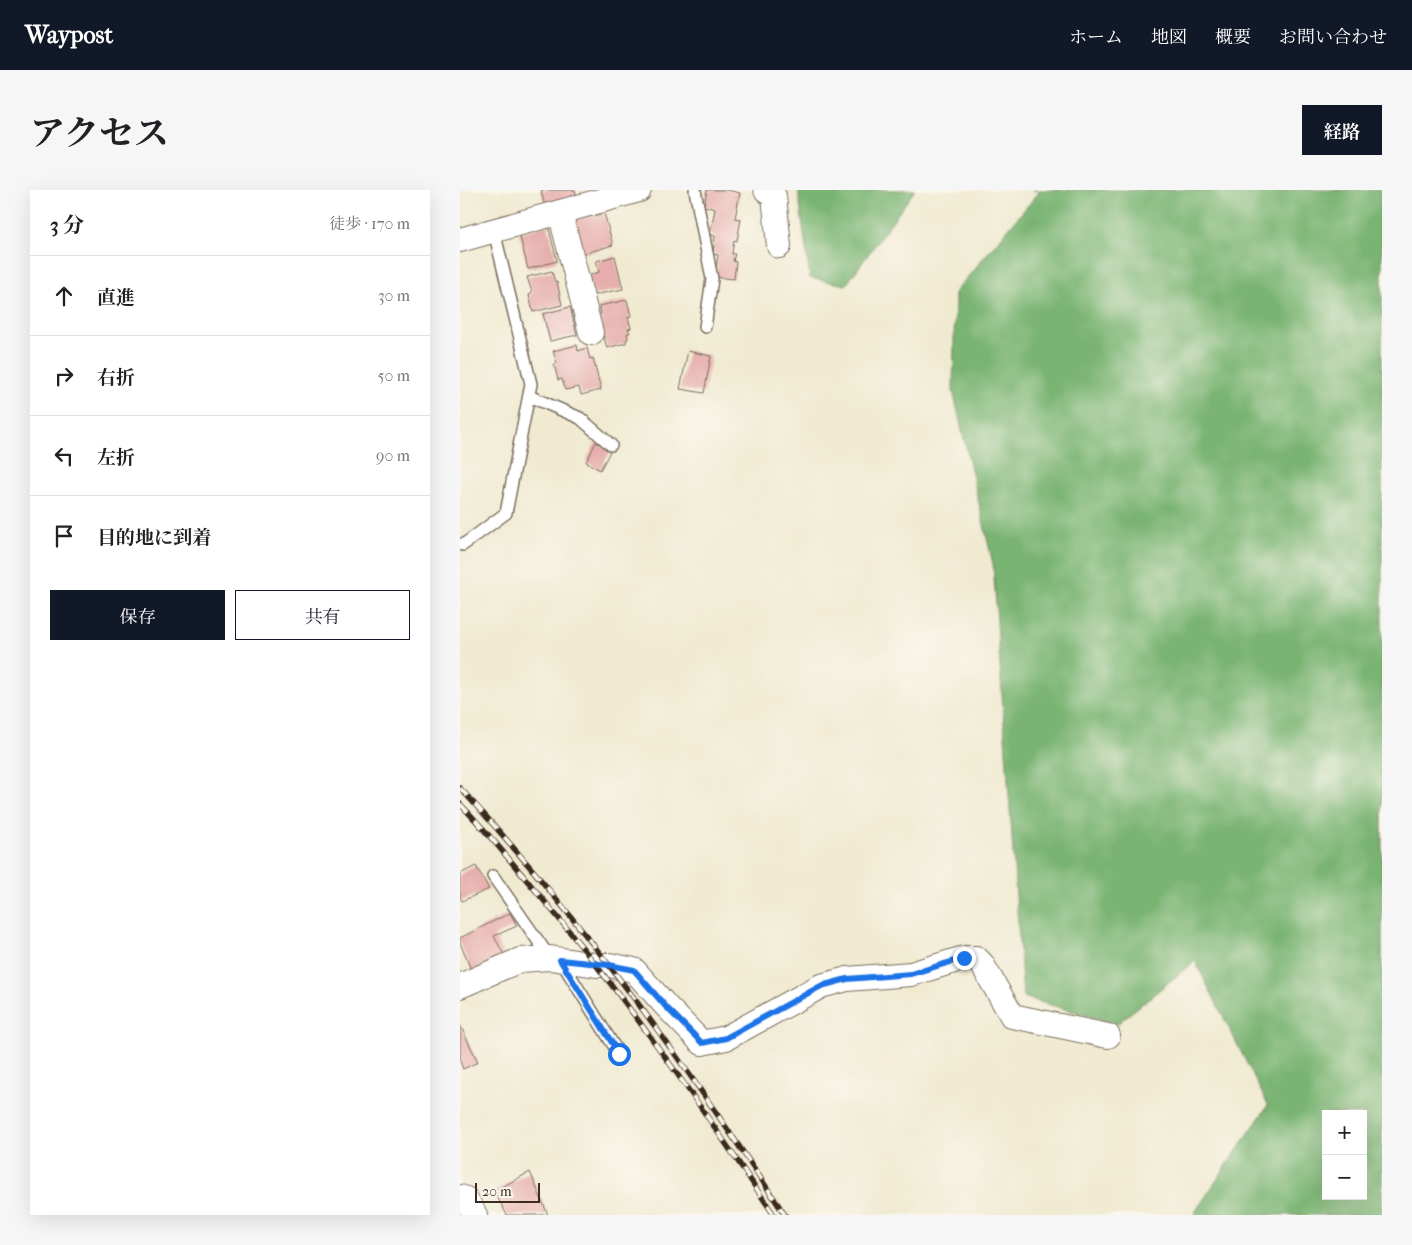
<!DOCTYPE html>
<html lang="ja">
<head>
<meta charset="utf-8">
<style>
	:root { --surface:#fff; --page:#f6f6f6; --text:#202124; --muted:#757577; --line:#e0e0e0; --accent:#111827 }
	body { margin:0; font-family:"IM FELL French Canon","Noto Serif JP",serif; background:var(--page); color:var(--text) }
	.controls { position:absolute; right:15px; bottom:15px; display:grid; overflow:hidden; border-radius:0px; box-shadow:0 5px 20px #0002 }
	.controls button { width:45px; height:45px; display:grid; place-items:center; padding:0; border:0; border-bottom:1px solid var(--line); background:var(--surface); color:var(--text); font:25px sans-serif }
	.scale { position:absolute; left:15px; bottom:12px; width:65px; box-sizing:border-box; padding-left:5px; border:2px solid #3b2a1e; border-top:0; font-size:14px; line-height:18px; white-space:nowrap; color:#3b2a1e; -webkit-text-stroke:4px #fbf7ec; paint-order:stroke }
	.stop { position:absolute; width:15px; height:15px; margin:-11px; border:4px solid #1a73e8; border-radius:50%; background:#fff }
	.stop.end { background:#1a73e8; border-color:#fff; box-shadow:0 1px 5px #0008 }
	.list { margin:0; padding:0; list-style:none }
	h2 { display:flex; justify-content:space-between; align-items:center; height:65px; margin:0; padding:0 20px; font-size:21px }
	h2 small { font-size:16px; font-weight:400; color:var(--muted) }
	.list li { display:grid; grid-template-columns:32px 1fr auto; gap:15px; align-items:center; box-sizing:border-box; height:80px; padding:0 20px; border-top:1px solid var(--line) }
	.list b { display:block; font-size:19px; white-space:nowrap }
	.list em { font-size:16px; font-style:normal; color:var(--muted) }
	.actions { display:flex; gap:10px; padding:15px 20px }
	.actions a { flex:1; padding:11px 0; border:1px solid var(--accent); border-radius:0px; text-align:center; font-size:18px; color:var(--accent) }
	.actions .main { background:var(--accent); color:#fff }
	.icon { flex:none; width:28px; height:28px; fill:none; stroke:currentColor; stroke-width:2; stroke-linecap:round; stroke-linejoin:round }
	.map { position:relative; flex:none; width:922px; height:1025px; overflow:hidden; border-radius:0px }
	header { display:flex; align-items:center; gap:30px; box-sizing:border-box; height:70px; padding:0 25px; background:var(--accent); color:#fff }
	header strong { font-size:24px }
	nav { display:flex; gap:28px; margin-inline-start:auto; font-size:18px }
	.intro { display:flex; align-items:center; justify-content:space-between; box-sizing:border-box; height:120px; padding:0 30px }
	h1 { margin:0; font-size:35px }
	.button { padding:12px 22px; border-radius:0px; background:var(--accent); color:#fff; font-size:18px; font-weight:700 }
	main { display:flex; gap:30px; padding:0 30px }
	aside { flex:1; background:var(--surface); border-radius:0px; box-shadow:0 5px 20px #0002 }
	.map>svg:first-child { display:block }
	.forest { fill:#79b472; stroke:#5a6f48; fill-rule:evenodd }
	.building { fill:#e6adac }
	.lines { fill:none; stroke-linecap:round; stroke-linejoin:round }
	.service-casing { stroke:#7a6d5d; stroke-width:14 }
	.minor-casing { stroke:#7a6d5d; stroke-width:26 }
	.service { stroke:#fff; stroke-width:11 }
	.minor { stroke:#fff; stroke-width:24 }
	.rail-casing { stroke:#3b2a1e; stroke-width:5.5 }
	.rail { stroke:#fbf7ec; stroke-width:4; stroke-dasharray:11; stroke-linecap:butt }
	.route { stroke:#1a73e8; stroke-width:6 }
</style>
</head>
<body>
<header>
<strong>Waypost</strong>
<nav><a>ホーム</a><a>地図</a><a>概要</a><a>お問い合わせ</a></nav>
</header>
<div class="intro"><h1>アクセス</h1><a class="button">経路</a></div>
<main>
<aside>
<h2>3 分<small>徒歩 · 170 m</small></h2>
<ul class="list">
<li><svg class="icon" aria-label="ahead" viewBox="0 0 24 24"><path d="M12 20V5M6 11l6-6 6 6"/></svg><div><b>直進</b></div><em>30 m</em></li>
<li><svg class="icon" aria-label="right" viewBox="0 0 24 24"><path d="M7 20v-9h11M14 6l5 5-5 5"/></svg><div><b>右折</b></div><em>50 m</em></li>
<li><svg class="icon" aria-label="left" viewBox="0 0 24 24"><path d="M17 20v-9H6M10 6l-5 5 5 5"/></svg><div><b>左折</b></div><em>90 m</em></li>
<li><svg class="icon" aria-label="arrive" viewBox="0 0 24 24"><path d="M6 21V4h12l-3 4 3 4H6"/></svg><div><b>目的地に到着</b></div></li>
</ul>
<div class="actions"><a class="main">保存</a><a>共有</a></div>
</aside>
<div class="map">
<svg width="922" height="1025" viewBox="0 0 922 1025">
	<rect width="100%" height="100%" fill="#fbf7ec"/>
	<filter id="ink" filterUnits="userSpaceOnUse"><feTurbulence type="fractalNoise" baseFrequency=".02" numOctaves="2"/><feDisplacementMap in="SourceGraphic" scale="10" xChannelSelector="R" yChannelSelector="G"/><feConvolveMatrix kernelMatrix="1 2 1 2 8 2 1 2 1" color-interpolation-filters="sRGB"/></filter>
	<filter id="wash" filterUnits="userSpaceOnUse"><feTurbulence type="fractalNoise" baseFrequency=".0096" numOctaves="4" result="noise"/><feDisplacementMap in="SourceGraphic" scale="20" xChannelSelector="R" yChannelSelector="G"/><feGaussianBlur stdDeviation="1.12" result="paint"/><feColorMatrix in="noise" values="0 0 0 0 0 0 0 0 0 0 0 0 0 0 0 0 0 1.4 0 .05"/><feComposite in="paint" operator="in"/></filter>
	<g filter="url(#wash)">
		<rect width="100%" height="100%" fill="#f0ead1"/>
		<!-- forest -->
		<g class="forest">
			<path d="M338,0H455L386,95L350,88Z"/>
			<path d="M573,0H922V1025H736L735,1022L808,915L735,771L657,834L563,807L533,374L493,201L495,102L580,1ZM866,924H903V1006H866Z"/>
		</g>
		<g id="blocks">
			<!-- building -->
			<g class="building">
				<path d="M84,0H115L118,11L86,20L81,1Z"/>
				<path d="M247,0H267L280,3L275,28L281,29L277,51L274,50L272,64H275L273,71L276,72L274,89L255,87L258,65L253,64L255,46L250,45L255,19L244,16Z"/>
				<path d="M144,23L153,55L123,64L112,31Z"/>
				<path d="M88,35L97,71L68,79L59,43Z"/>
				<path d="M155,66L163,99L134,105L128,86L139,82L136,71Z"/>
				<path d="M92,81L95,92H97L102,115L73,122L69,105L72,102L67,87Z"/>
				<path d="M167,110L171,126L168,127L171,138L168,139L170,143H167L168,149L166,150V153L147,158L138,126L141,123L139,116Z"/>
				<path d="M110,117L117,145L90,151L83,124Z"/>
				<path d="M117,155L118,161L127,158L130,169L133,168L141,200L121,205L119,197L105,200L102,189L98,190L94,174L97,173L93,161Z"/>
				<path d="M228,161L251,166L244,203L220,199Z"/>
				<path d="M136,252L151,260L140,280L126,272Z"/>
				<path d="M16,676L29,699L2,711L0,707V684Z"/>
				<path d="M50,723L57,736L34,746L44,765L12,782L0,753V748Z"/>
				<path d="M0,835L18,872L3,879L0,871Z"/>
				<path d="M70,982L88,1025H47L34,1001Z"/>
			</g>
		</g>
	</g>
	<g filter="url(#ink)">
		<use href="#blocks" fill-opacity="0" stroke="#7a6d5d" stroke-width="1"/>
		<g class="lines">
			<defs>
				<g id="service">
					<path d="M235,0L252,89L245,137"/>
					<path d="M69,206L120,228L151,255"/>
					<path d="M0,354L3,355L46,323L71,194L34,41"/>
					<path d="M33,686L90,768"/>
					<path d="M101,771L159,864"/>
				</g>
				<g id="minor">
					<path d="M306,0L314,6L319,56"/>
					<path d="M100,22L131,143"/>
					<path d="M0,50L179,0"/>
					<path d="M0,796L60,770L90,768L136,775H149L174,780L207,817L242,853L266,848L361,796L387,789L451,784L504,768H516L522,774L552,826L648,846"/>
					<path d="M0,1007L6,1009L15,1025"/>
				</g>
			</defs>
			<!-- service casing -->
			<use href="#service" class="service-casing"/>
			<!-- minor casing -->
			<use href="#minor" class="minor-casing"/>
			<!-- service -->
			<use href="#service" class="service"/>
			<!-- minor -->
			<use href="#minor" class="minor"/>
			<defs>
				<g id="rail">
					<path d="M0,598C122,729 227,876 325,1025"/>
					<path d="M0,614C25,639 47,667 70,694C159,798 238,911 314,1025"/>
				</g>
			</defs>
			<!-- rail casing -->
			<use href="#rail" class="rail-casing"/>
			<!-- rail -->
			<use href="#rail" class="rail"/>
		</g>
	</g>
	<g class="lines" filter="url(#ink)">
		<!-- route -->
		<path class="route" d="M159,864L100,770L149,775L174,780L207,818L242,853L266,848L361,796L387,789L451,784L504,768"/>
	</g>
</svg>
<div class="controls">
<button>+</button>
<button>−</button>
</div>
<div class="scale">20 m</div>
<div class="stop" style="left:159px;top:864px"></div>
<div class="stop end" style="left:504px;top:768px"></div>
</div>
</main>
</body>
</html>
